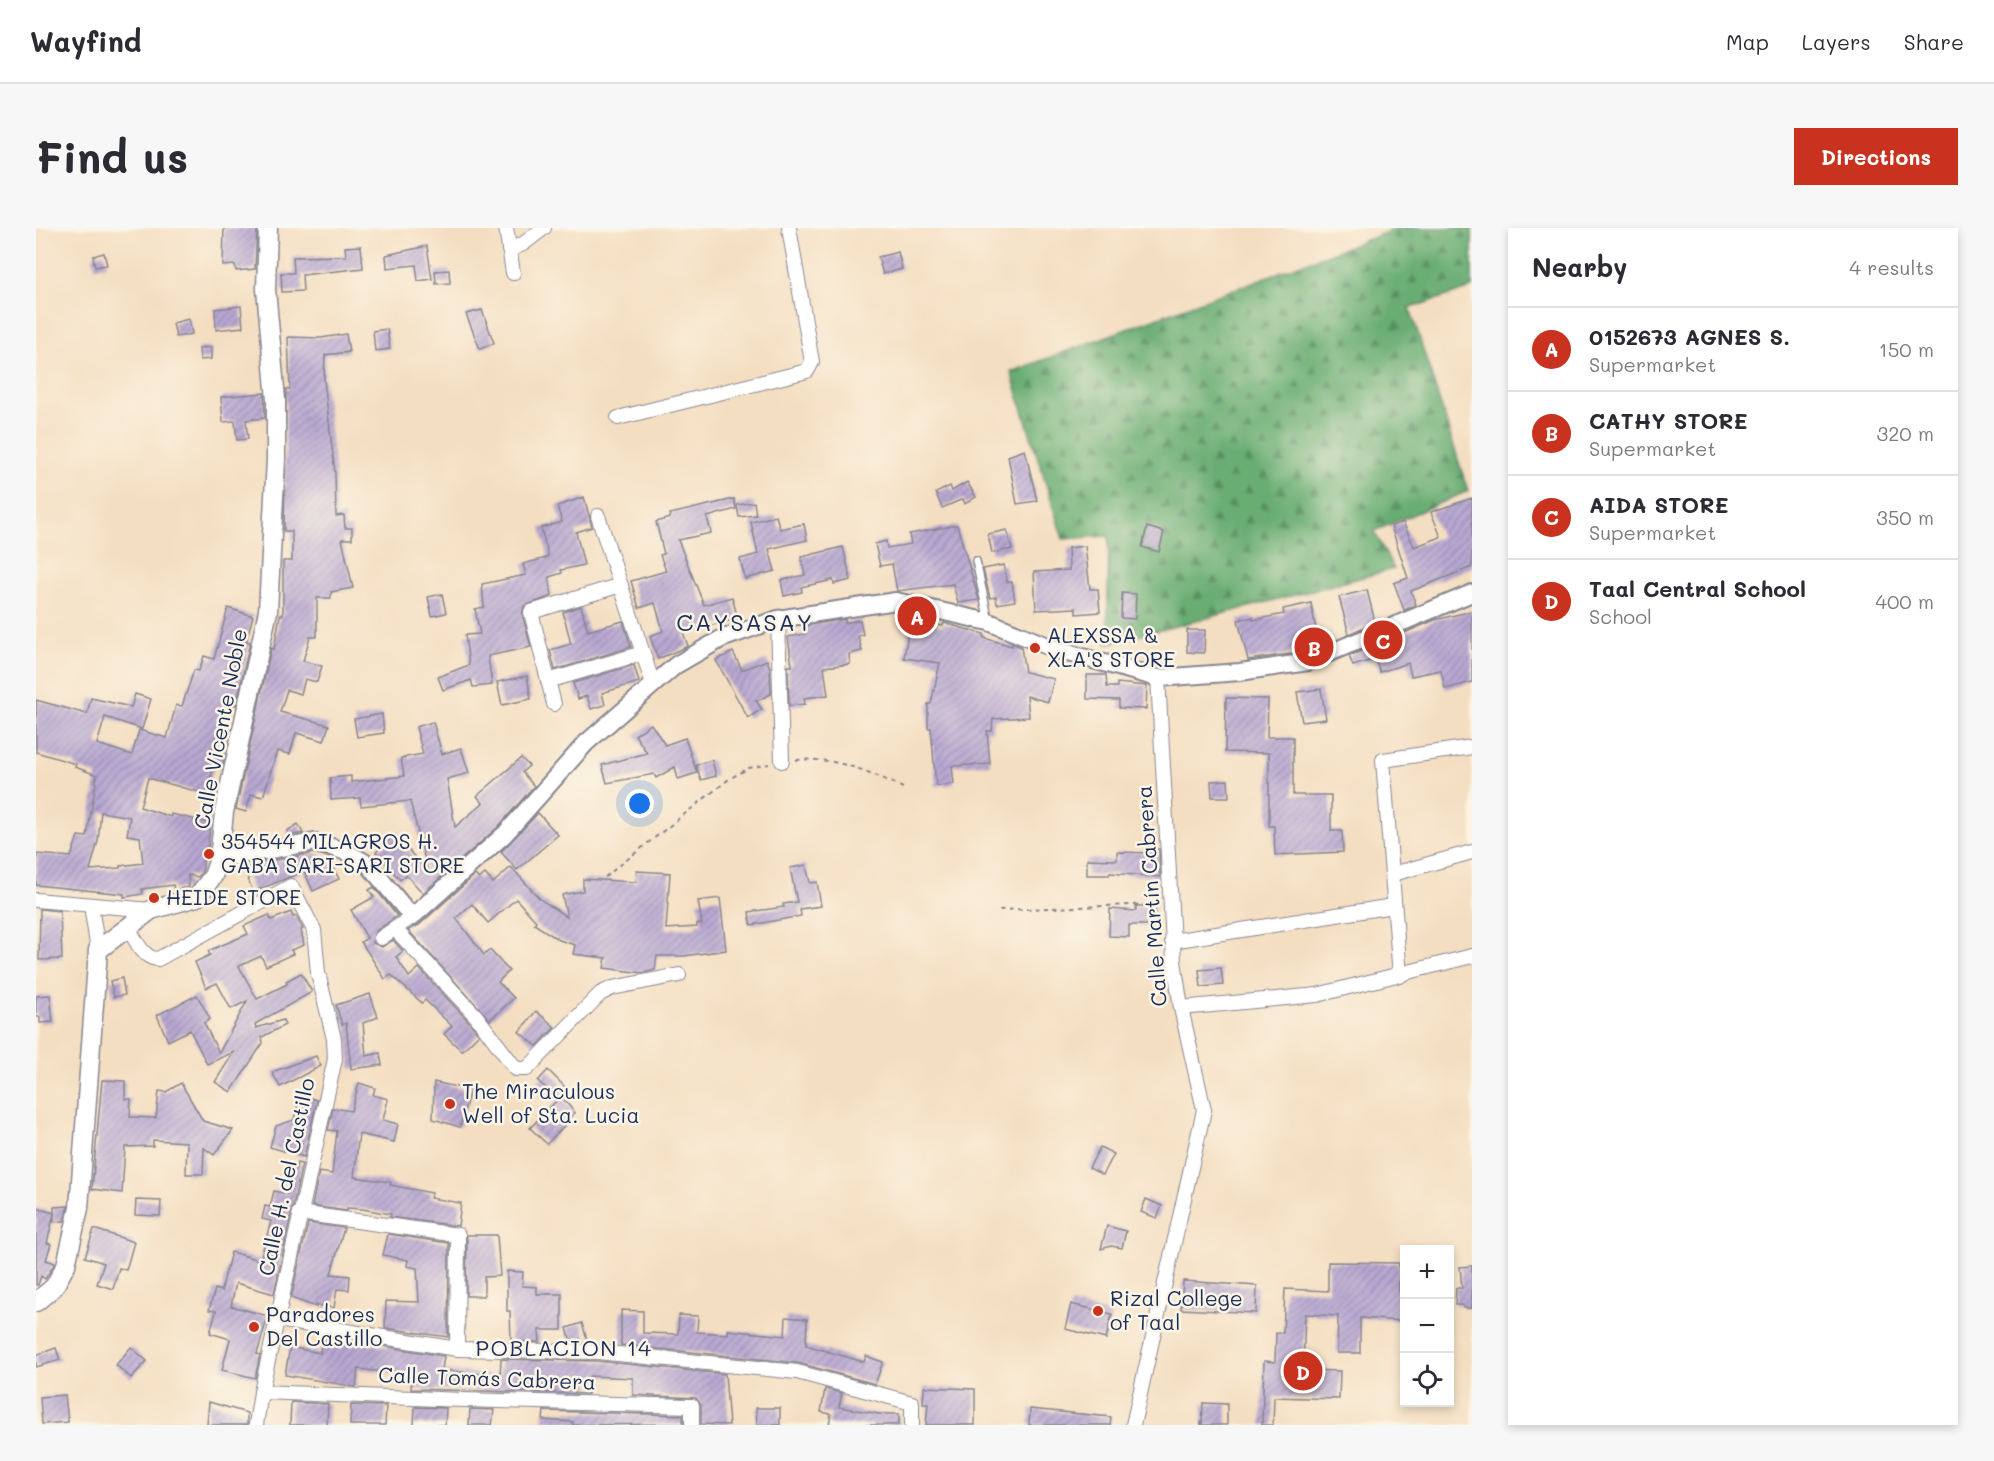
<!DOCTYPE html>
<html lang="en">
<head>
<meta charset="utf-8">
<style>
	:root { --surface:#fff; --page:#f7f7f7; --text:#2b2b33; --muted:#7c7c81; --line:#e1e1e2; --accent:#c8321e }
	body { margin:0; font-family:Mali,sans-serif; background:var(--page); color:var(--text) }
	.controls { position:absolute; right:18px; bottom:18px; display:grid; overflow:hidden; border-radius:0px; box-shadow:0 3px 9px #0003 }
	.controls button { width:54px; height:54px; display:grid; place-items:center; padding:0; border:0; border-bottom:2px solid var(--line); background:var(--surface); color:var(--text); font:30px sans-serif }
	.you { position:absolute; left:604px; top:576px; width:21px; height:21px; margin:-15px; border:4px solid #fff; border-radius:50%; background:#1a73e8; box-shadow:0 0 0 9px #1a73e833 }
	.badge { display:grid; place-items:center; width:39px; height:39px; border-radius:50%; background:var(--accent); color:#fff; font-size:20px; font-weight:700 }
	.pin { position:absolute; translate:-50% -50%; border:3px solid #fff; box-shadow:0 2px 6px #0006 }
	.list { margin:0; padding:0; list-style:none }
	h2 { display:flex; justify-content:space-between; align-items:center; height:78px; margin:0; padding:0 24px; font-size:26px }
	h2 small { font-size:20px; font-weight:400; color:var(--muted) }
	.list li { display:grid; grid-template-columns:39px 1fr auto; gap:18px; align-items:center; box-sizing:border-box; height:84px; padding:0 24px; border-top:2px solid var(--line) }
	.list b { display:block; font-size:22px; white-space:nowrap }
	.list p { margin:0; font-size:20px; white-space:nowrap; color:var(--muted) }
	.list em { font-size:20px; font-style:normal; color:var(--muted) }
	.icon { flex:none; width:33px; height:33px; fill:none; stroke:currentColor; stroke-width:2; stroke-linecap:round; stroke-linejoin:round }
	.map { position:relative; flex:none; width:1436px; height:1197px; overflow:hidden; border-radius:0px }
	header { display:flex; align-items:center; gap:36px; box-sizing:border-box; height:84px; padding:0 30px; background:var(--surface); border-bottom:2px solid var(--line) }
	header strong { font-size:28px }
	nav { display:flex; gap:33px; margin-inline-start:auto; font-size:21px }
	.intro { display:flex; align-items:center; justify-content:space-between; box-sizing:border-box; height:144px; padding:0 36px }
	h1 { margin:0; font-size:42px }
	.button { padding:15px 27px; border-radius:0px; background:var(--accent); color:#fff; font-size:21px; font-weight:700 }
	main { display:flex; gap:36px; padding:0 36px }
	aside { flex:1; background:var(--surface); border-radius:0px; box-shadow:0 3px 9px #0003 }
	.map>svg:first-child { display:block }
	.forest { fill:url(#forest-firs); stroke:#426e68; stroke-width:1.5 }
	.building { fill:url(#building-hatch); fill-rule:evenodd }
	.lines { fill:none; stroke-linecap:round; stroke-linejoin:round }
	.service-casing { stroke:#888690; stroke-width:10 }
	.minor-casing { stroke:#888690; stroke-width:16 }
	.tertiary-casing { stroke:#888690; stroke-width:20 }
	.secondary-casing { stroke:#888690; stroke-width:21 }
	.path { stroke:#888690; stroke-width:2; stroke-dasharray:4.5 4.5; stroke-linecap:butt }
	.service { stroke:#fff; stroke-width:7 }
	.minor { stroke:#fff; stroke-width:14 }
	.tertiary { stroke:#fff; stroke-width:16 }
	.secondary { stroke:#fff; stroke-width:18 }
	.poi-dot { fill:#c8321e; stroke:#fcf5e5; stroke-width:2 }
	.labels { text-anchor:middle; stroke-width:5; stroke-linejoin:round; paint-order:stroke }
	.poi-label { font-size:21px; fill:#1b2f5e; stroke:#fcf5e5; text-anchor:start }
	.street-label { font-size:21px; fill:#1b2f5e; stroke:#fcf5e5 }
	.neighbourhood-label { font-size:22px; letter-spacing:1.5px; fill:#1b2f5e; stroke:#fcf5e5 }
	.quarter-label { font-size:24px; letter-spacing:1.5px; fill:#1b2f5e; stroke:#fcf5e5 }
</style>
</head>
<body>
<header>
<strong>Wayfind</strong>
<nav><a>Map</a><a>Layers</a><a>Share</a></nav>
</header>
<div class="intro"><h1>Find us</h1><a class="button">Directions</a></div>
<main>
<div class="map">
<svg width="1436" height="1197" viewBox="0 0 1436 1197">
	<defs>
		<pattern id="forest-firs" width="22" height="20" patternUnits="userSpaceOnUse" patternTransform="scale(1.5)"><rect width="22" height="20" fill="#69ad72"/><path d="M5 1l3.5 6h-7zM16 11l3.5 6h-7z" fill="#568d61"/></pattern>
		<pattern id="building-hatch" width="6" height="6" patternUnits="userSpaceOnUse" patternTransform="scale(1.5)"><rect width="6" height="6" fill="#b9a8d2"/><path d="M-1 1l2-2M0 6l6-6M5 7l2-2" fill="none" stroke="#9689ae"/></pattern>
	</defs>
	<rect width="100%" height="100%" fill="#fcf5e5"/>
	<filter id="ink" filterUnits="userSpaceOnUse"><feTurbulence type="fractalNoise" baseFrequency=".0167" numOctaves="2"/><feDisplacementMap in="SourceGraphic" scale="12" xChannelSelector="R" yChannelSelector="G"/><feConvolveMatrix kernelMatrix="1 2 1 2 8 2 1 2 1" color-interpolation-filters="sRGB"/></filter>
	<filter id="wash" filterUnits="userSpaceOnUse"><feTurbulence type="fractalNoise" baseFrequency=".008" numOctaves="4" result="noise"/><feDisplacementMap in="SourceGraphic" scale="24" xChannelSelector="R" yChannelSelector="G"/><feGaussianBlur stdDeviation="1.35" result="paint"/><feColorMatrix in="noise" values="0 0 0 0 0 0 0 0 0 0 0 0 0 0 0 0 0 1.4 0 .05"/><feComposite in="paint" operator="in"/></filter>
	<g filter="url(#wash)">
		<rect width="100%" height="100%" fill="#f4dec1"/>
		<!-- forest -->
		<path class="forest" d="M1362,0H1436V60L1374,80L1432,263L1338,303L1358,341L1071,416L1073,308L1027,311L975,144Z"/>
		<g id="blocks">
			<!-- building -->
			<g class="building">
				<path d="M188,0H221L219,41L200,43L199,37L187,38Z"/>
				<path d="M325,18L327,40L266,47L267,63L246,64L245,45H258L257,29L310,28L309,19Z"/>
				<path d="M391,18L396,51L382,53L380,37L351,40L350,27Z"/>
				<path d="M862,24L866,41L847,46L842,29Z"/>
				<path d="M68,25L71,37L59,39L57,28Z"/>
				<path d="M413,42L414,55L400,56L399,43Z"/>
				<path d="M205,78L207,99L180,102L179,81Z"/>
				<path d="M446,82L458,115L444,121L430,86Z"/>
				<path d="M153,91L156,106L140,109L137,95Z"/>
				<path d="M351,101L354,121L339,123L337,103Z"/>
				<path d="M310,106L313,124L289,127L288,152L299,245L300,288L308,287L309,300H316V311H306L317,360L295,364V370H281V409H274L267,433L286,438L281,454L269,451L265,466L251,462L244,484L293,497L288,513L260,505L254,526L241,523L227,569L215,566L210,584L200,581L235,420L238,421L244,387H247V333H256V303H248L250,161H254L252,109L285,110Z"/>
				<path d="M175,119V131L164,132L163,120Z"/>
				<path d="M228,165L229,190L210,192L212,211L201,212L199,193L187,194L185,169Z"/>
				<path d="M989,222L1001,273L981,276L972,228Z"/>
				<path d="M931,254L940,269L929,276L927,271L906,280L900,265L914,258L916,263Z"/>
				<path d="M548,269L556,299L540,304L548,337L525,342L526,345L513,349L516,368L488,378L486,386L495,419L452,428L456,457L437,459L435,452L407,462L402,449L433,437L429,407L444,406L439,381L448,379L446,356L490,347L487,336L510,330L512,327L505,300L526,294L521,278Z"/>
				<path d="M1436,270V339L1375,363L1380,377L1368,382L1358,355L1372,350L1355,298L1367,294L1378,319L1405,309L1395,284Z"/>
				<path d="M698,271L700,281L671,289L675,305L642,312L668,377L696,369L702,391L647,404L652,418L622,431L614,408L627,403L619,375L603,380L595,353L630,343L624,327L628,326L620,294L634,290V286Z"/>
				<path d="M718,274L720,287L703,289L701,277Z"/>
				<path d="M740,288L744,301L768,296L771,312L733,321L739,343L709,351L704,331L722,326L715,294Z"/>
				<path d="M921,297L943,372L922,375L917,356L861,363L856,336L844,338L839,316L850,313L851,320L875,316L873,306Z"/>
				<path d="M1111,299L1128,304L1123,324L1106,319Z"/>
				<path d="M971,302L976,321L956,325L952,306Z"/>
				<path d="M1049,318L1054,361H1062L1064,384L1040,386V380L1000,382L998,344L1033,342L1032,320Z"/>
				<path d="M807,319L815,352L798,356L797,352L765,359L766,364L748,368L745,352L769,347L765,329Z"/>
				<path d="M968,337L971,354H976L979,373L961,376L960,369L954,370L947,341Z"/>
				<path d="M1331,362L1339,394L1313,406L1303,369Z"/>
				<path d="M1086,365L1100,366L1099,391L1085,390Z"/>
				<path d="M406,366L410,385L396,388L392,369Z"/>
				<path d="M1275,375L1283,418L1253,426L1212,432L1202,392L1217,389V392L1248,386L1247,381Z"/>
				<path d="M545,378L552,403L587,393L595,419L519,442L514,422L535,416L527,384Z"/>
				<path d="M192,380L217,388L210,413L214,414L200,477L190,474L176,523L189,526L186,541L178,538L170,566L112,550L104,579L135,589V586L174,595L171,628H168L166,644L162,649L152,647L153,659L138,662L137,657L106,661L107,666L88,669V666L0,657L1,626L35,629L42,608L51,609L61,547L39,539L40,536L0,524V472L51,486L55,470L95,479L99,466L115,471L106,501L69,489L61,516L96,527L103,502L131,510L140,477L146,478L158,442L163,443L168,428L178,431ZM65,584L94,589L91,607L104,609L107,635L84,638V640L54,642L62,613Z"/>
				<path d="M1436,383V454L1409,461L1405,442L1375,448L1372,435L1344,444L1339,431L1317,438L1313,428L1399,392Z"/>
				<path d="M809,391V395L824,392L827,407L822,408L826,423L813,426L814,436L788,439L792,467L768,470L769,476L753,478L752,438H756L752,409L769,406L768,398Z"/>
				<path d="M874,392L907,398L908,395L948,406V410L976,418V415L985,419L989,444L1018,451L1012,474L991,468L993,489L957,491L956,503H951L954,536L916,538L918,556L900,558L895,500H892V476H895L904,435L868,430Z"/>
				<path d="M1151,402H1169L1168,425L1151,424Z"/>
				<path d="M697,424L706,442L731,432L734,440L735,466L720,473L726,481L712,490L680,432Z"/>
				<path d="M598,437L603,454L566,465L569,477L555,481L551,468L542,471L537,455Z"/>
				<path d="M1051,447H1070L1071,459H1081V455L1111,458L1110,481L1083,480V472L1051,471Z"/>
				<path d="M491,448L495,471L466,477L461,454Z"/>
				<path d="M1285,461L1290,491L1266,494L1261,464Z"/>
				<path d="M1190,470L1232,471L1231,509H1257V567H1295V603H1306L1307,624L1239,627L1238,598H1233V525L1189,524Z"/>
				<path d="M346,486L348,505L321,509L318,491Z"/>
				<path d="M397,494L406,526L425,520L433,545L411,551L419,599L447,575L441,568L485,530L493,538L486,544L498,558L462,599L387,665L370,647L364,652L340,624L359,607L392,644L374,573L325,578L324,570L295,572L294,550L315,548V554L368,548L365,530L387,526L380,499Z"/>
				<path d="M615,496L629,517L649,510L661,545L642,551L639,539L620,550L618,546L571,555L566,537L611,525L599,507Z"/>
				<path d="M676,532L680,548L665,552L660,537Z"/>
				<path d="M1192,552L1193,569H1176L1175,553Z"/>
				<path d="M502,585L522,607L481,642L465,624Z"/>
				<path d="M262,596L267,605L254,608L251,603Z"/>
				<path d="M1117,621H1123L1124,649L1074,645L1073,647H1051V631L1081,632V624L1117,625Z"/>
				<path d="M278,625L292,629L303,651L277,663L268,643L217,664L208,641L228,634Z"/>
				<path d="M770,637L774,655L781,654L785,678L764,681L765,688L715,697L713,684L748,679L747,676L761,674L754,640Z"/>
				<path d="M475,639L504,671L531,689L526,667L547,663V651L600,654L601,643L634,645L630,701L661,699V696H666L662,673L684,670L690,722L648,728H621L619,742L607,745L568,740L570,730L537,726L539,717L523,712L498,696L500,693L480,671L452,695L436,676L420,690L448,727L454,722L473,743L462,754L478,770L454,792L372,702L383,697L439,647L443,651L449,646L457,655Z"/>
				<path d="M338,659L361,688L340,703L337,715L346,719L357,712L367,723L360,729L373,749L383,740L433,794L443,806L426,823L408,806L416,798L389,772L386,775L355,747L349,751L325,714L331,710L315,682L338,669L333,662Z"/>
				<path d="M1100,678H1119V697H1093V709L1073,708L1074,681L1100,683Z"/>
				<path d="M4,681L24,683L26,731L3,732Z"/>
				<path d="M255,684L257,689L260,688L267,701L265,702L268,717L255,722L257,726L230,738L225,728L203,738L221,771L251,756L250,753L265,745L276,764L219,796L220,800L247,792L249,797L226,809L227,815L195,864L179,854L198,824L171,836L154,802L132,813L121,787L161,767L174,791L168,795L183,825L211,773L195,781L181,755L170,760L159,734L174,727L172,723L212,706L208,698L233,687L235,692Z"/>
				<path d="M1185,740L1187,757L1165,759L1163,742Z"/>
				<path d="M86,750L89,767L78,769L74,753Z"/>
				<path d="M334,766L342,789L327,795L330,828L344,825L346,837L315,841L310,795L306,797L300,777Z"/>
				<path d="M14,767L17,794L4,795V789H0V768Z"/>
				<path d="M500,783L519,799L501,818L483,804Z"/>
				<path d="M280,828L285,838L244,859L236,844Z"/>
				<path d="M512,842L531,861L522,871L502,853Z"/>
				<path d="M66,852L89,853V871H95L94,889L120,890L123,863L130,864L145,855L167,893L197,902L178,927L168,920L167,946H150L151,914L117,912V918L89,919L86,965L56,961Z"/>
				<path d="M398,854L434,862L424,899L397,891Z"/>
				<path d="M323,855L339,860L337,867L352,871L347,892L362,896L358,914L323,906L318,949L355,954L354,957L396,965L394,970L425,975L422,998L354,989L355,986L326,981L311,980V983L276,978L283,944L296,946L301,903L292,902L297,880L315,883Z"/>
				<path d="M264,867L281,872L268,929L234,919L240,898L258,892Z"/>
				<path d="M525,868L539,885L527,895L529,897L511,916L494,900Z"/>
				<path d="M1064,919L1078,926L1067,947L1053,940Z"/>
				<path d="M261,935L266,936L238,1066L200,1055L195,1078L232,1088L221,1126L224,1127L219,1150L186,1142L194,1111L174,1105L180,1083L173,1082L179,1061L185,1063L195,1024L224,1032L235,993L226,991L229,978L234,979L238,963L251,966Z"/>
				<path d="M1110,971L1126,978L1121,990L1105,984Z"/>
				<path d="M100,972L125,973L124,988L99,987Z"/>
				<path d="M32,978L28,993L18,994V986L11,1015L15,1016L10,1032L19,1035L9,1051L5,1048L2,1057H0V980L18,985V979Z"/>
				<path d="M272,995L308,1000L295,1046L314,1048L313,1062L301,1061L298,1080L280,1077V1079L255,1070Z"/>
				<path d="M1071,998L1090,1003L1086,1020L1075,1018L1065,1021Z"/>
				<path d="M58,1001L98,1014L90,1042L83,1040L77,1061L61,1056L68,1035L49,1029Z"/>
				<path d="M352,1006L413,1015L412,1109L349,1100L350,1073L383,1074L381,1040L371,1038L372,1032L347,1027Z"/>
				<path d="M431,1007H461L464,1048L448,1049V1068H430Z"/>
				<path d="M1292,1034L1363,1035V1063H1368V1093L1324,1090V1125H1301L1302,1088L1269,1086L1267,1142L1304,1143L1303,1171L1238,1169L1237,1197H1226L1228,1133L1239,1134L1240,1105H1247L1249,1061L1292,1063Z"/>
				<path d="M1436,1038V1080H1427V1077H1419L1420,1060H1426L1424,1039Z"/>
				<path d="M471,1043L487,1044L486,1058L501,1059V1066H526V1102H503L504,1114L475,1113L474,1083H471Z"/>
				<path d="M1147,1053L1221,1058L1220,1085L1145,1081Z"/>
				<path d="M1035,1076L1076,1086L1070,1111L1029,1101Z"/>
				<path d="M585,1082L607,1083V1105L642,1106L643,1087L662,1088L661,1104L692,1106V1102L749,1108L750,1089L771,1091L770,1117L828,1134L830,1128L847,1134L839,1156L762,1135L585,1117Z"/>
				<path d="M546,1095L552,1115L535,1114L531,1100Z"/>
				<path d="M286,1108L408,1128L406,1142L464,1148L465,1131L561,1133L689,1146L693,1197L665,1196V1177L660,1170L597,1167V1150L554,1148L552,1166L375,1161L376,1147L322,1141L320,1159L249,1147L254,1119L284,1125Z"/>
				<path d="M95,1119L111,1133L95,1150L80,1137Z"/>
				<path d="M20,1120L24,1132L0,1139V1127Z"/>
				<path d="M888,1159L939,1161V1197H890L892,1176H887Z"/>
				<path d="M789,1161L806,1165L803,1179L843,1186H863V1197H793L795,1186L785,1184Z"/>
				<path d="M29,1167L32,1194L6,1196L4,1169Z"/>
				<path d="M173,1174L211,1185V1197H171Z"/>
				<path d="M255,1174L292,1176L291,1197H254Z"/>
				<path d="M1167,1175L1191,1176V1197H1166Z"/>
				<path d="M315,1177L350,1178L349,1197H314Z"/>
				<path d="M379,1179L410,1180L409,1197H378Z"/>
				<path d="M720,1180H744V1197H721Z"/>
				<path d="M434,1181L458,1182L456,1197H433Z"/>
				<path d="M994,1181L1075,1189L1074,1197H993Z"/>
				<path d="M508,1183L647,1187V1196L537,1197V1194L507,1192Z"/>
			</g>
		</g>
	</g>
	<g filter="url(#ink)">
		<use href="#blocks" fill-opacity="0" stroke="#888690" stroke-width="1.5"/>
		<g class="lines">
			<defs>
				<path id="service" d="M940,333L953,394"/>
				<g id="minor">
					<path d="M470,0L477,45"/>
					<path d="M473,22L487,16L508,0"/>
					<path d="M582,190L771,143L776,134L753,0"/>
					<path d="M562,288L617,456"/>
					<path d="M742,391L746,533"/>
					<path d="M512,453L607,425"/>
					<path d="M518,476L495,384L585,357"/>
					<path d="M1357,646L1436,624"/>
					<path d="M0,672L115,682"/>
					<path d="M55,678L62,722"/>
					<path d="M92,699C99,711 107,731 122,731L255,658L278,702L282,745L298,811L299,831L225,1164L220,1197"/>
					<path d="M359,701L440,788L480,841H491L564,766L576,760L643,747"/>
					<path d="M345,710L376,689"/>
					<path d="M1136,713L1357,678"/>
					<path d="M1364,748L1347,532L1436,519"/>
					<path d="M1145,780L1281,767L1436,728"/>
					<path d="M263,985L422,1007L421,1121"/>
					<path d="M242,1092L421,1121L562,1124L761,1144L876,1175V1197"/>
					<path d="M225,1164L427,1172L656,1178V1197"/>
					<path d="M1097,1197L1168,882L1145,780L1138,733L1122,450"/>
				</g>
				<path id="tertiary" d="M183,631L279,614L308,623L332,636L376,689L469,606L550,515L640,437L685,411L742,391L860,373L953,394L1021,422L1122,450L1204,444L1272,434L1436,365"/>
				<path id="secondary" d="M0,1074L18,1059L30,1037L43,980L62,722L115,682L161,669L177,648L183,631L188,584L232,383L240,231V172L230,61L232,0"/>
			</defs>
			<!-- service casing -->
			<use href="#service" class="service-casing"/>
			<!-- minor casing -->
			<use href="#minor" class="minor-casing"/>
			<!-- tertiary casing -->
			<use href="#tertiary" class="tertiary-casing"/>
			<!-- secondary casing -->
			<use href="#secondary" class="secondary-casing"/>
			<!-- path -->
			<g class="path">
				<path d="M760,532C799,529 833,543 867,560"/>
				<path d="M569,649L693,551L713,540L733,536"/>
				<path d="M963,682L1121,676"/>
				<path d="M1165,1197L1166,1182"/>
			</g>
			<!-- service -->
			<use href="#service" class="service"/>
			<!-- minor -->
			<use href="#minor" class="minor"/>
			<!-- tertiary -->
			<use href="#tertiary" class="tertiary"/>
			<!-- secondary -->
			<use href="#secondary" class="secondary"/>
		</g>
	</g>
	<!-- markers -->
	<g class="poi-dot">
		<circle cx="999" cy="420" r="6"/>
		<circle cx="173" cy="626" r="6"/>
		<circle cx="118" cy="670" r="6"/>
		<circle cx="414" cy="876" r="6"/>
		<circle cx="1062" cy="1083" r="6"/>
		<circle cx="218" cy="1099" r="6"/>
	</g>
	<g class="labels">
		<!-- poi labels -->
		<g class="poi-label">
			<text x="1011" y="415">ALEXSSA &amp;<tspan x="1011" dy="24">XLA'S STORE</tspan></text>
			<text x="185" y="621">354544 MILAGROS H.<tspan x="185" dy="24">GABA SARI-SARI STORE</tspan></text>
			<text x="130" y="677">HEIDE STORE</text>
			<text x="426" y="871">The Miraculous<tspan x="426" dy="24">Well of Sta. Lucia</tspan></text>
			<text x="1074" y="1078">Rizal College<tspan x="1074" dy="24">of Taal</tspan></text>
			<text x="230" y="1094">Paradores<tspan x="230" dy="24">Del Castillo</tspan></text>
		</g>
		<!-- street labels -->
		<g class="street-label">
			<text transform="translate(185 501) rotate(-79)" y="7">Calle Vicente Noble</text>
			<text transform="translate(1116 668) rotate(-94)" y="7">Calle Martín Cabrera</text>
			<text transform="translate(251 949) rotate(-78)" y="7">Calle H. del Castillo</text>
			<text transform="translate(451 1151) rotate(2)" y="7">Calle Tomás Cabrera</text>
		</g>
		<!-- neighbourhood labels -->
		<g class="neighbourhood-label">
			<text x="528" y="1128">POBLACION 14</text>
		</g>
		<!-- quarter labels -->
		<g class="quarter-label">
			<text x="709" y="403">CAYSASAY</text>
		</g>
	</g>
</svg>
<div class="controls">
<button>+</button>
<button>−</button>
<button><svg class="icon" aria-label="locate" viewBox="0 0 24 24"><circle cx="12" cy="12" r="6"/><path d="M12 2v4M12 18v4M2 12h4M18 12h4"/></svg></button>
</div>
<div class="you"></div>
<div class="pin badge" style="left:881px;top:388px">A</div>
<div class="pin badge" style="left:1278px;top:419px">B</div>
<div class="pin badge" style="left:1347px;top:412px">C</div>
<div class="pin badge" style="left:1267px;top:1143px">D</div>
</div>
<aside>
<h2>Nearby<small>4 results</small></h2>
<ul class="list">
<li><span class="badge">A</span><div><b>0152673 AGNES S.</b><p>Supermarket</p></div><em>150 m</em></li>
<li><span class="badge">B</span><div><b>CATHY STORE</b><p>Supermarket</p></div><em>320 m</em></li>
<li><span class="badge">C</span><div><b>AIDA STORE</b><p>Supermarket</p></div><em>350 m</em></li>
<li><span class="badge">D</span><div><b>Taal Central School</b><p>School</p></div><em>400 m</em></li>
</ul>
</aside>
</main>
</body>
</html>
